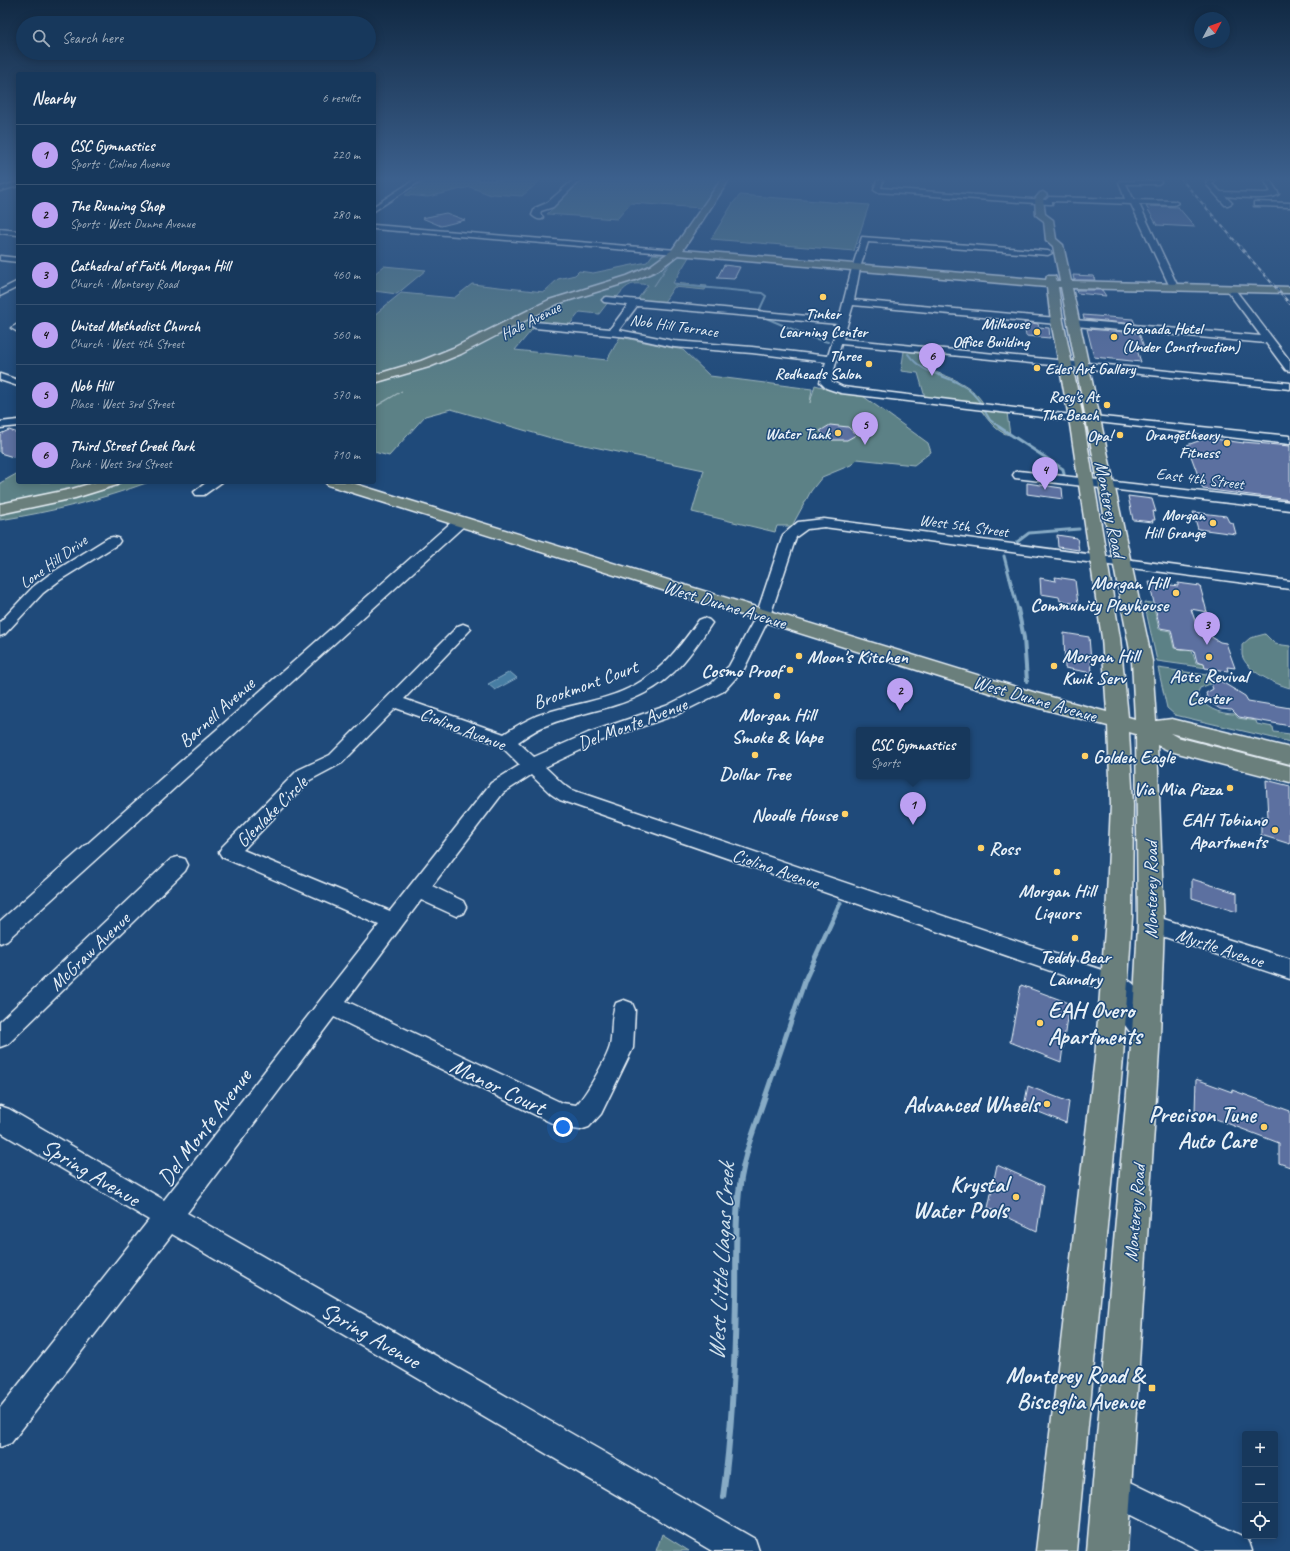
<!DOCTYPE html>
<html lang="en">
<head>
<meta charset="utf-8">
<style>
	:root { --surface:#17385c; --page:#244365; --text:#f1f3f6; --muted:#9eacbb; --line:#365272; --accent:#bca0f2 }
	body { margin:0; font-family:Caveat,sans-serif; background:var(--page); color:var(--text) }
	.controls { position:absolute; right:12px; bottom:12px; display:grid; overflow:hidden; border-radius:4px; box-shadow:0 2px 10px #0003 }
	.controls button { width:36px; height:36px; display:grid; place-items:center; padding:0; border:0; border-bottom:1px solid var(--line); background:var(--surface); color:var(--text); font:20px sans-serif }
	.compass { position:absolute; left:1194px; top:12px; width:36px; height:36px; border-radius:50%; background:var(--surface); box-shadow:0 2px 10px #0003; rotate:49deg }
	.you { position:absolute; left:563px; top:1127px; width:14px; height:14px; margin:-10px; border:3px solid #fff; border-radius:50%; background:#1a73e8; box-shadow:0 0 0 6px #1a73e833 }
	.badge { display:grid; place-items:center; width:26px; height:26px; border-radius:50%; background:var(--accent); color:#111; font-size:13px; font-weight:700 }
	.pin { position:absolute; translate:-50% -33px; filter:drop-shadow(0 1px 2px #0008) }
	.pin::after { content:''; position:absolute; top:21px; width:14px; height:12px; background:inherit; clip-path:polygon(0 0,100% 0,50% 100%) }
	.popup { position:absolute; left:856px; top:727px; width:114px; height:52px; box-sizing:border-box; display:grid; place-content:center; border-radius:4px; background:var(--surface); filter:drop-shadow(0 1px 3px #0005); font-size:13px; white-space:nowrap; color:var(--muted) }
	.popup b { font-size:15px; color:var(--text) }
	.popup::after { content:''; position:absolute; left:50%; top:100%; margin-left:-8px; border:8px solid transparent; border-top-color:var(--surface) }
	.list { margin:0; padding:0; list-style:none }
	h2 { display:flex; justify-content:space-between; align-items:center; height:52px; margin:0; padding:0 16px; font-size:17px }
	h2 small { font-size:13px; font-weight:400; color:var(--muted) }
	.list li { display:grid; grid-template-columns:26px 1fr auto; gap:12px; align-items:center; box-sizing:border-box; height:60px; padding:0 16px; border-top:1px solid var(--line) }
	.list b { display:block; font-size:15px; white-space:nowrap }
	.list p { margin:0; font-size:13px; white-space:nowrap; color:var(--muted) }
	.list em { font-size:13px; font-style:normal; color:var(--muted) }
	.icon { flex:none; width:22px; height:22px; fill:none; stroke:currentColor; stroke-width:2; stroke-linecap:round; stroke-linejoin:round }
	.map { position:relative; flex:none; width:1290px; height:1551px; overflow:hidden }
	.search { position:absolute; background:var(--surface); box-shadow:0 2px 10px #0003; left:16px; top:16px; width:360px; height:44px; display:flex; align-items:center; gap:10px; box-sizing:border-box; padding:0 14px; border-radius:22px; color:var(--muted); font-size:15px }
	.panel { position:absolute; background:var(--surface); box-shadow:0 2px 10px #0003; left:16px; top:72px; width:360px; height:412px; border-radius:4px }
	.map>svg:first-child { display:block }
	.green { fill:#5c8186; stroke:#a2b9bf }
	.water { fill:#477da3; stroke:#87abc5 }
	.lines { fill:none; stroke-linecap:round; stroke-linejoin:round }
	.stream-far5 { stroke:#87abc5; stroke-width:1.5 }
	.stream-far4 { stroke:#87abc5; stroke-width:2 }
	.stream-far3 { stroke:#87abc5; stroke-width:3 }
	.stream-far2 { stroke:#87abc5; stroke-width:4 }
	.stream-far1 { stroke:#87abc5; stroke-width:5 }
	.stream { stroke:#87abc5; stroke-width:6 }
	.building { fill:#5c70a0; stroke:#e8f1f8 }
	.minor-casing { stroke:#e8f1f8; stroke-width:3 }
	.major-casing { stroke:#e8f1f8; stroke-width:3 }
	.minor { fill:#1f4a7a; fill-rule:evenodd }
	.major { fill:#6b7f7c; fill-rule:evenodd }
	.rail-casing { stroke:#e8f1f8; stroke-width:2 }
	.rail { stroke:#1f4a7a; stroke-width:1.5; stroke-dasharray:4; stroke-linecap:butt }
	.poi-dot { fill:#ffd166; stroke:#1f4a7a; stroke-width:1.5 }
	.labels { text-anchor:middle; stroke-width:3; stroke-linejoin:round; paint-order:stroke }
	.far-poi-label { font-size:16px; font-weight:bold; fill:#e8f1f8; stroke:#1f4a7a; text-anchor:end }
	.far-street-label { font-size:16px; fill:#e8f1f8; stroke:#1f4a7a }
	.street-label { font-size:19px; fill:#e8f1f8; stroke:#1f4a7a }
	.poi-label { font-size:19px; font-weight:bold; fill:#e8f1f8; stroke:#1f4a7a; text-anchor:end }
	.near-poi-label { font-size:23px; font-weight:bold; fill:#e8f1f8; stroke:#1f4a7a; text-anchor:end }
	.near-street-label { font-size:23px; fill:#e8f1f8; stroke:#1f4a7a }
	.near-water-label { font-size:24px; font-style:italic; fill:#d0e0eb; stroke:#1f4a7a }
</style>
</head>
<body>
<div class="map">
<svg width="1290" height="1551" viewBox="0 0 1290 1551">
	<rect width="100%" height="100%" fill="#1f4a7a"/>
	<filter id="ink" filterUnits="userSpaceOnUse"><feTurbulence type="fractalNoise" baseFrequency=".025" numOctaves="2"/><feDisplacementMap in="SourceGraphic" scale="8" xChannelSelector="R" yChannelSelector="G"/><feConvolveMatrix kernelMatrix="1 2 1 2 8 2 1 2 1" color-interpolation-filters="sRGB"/></filter>
	<g filter="url(#ink)">
		<!-- green -->
		<g class="green">
			<path d="M427,180H541L522,196L492,194L491,195L470,187L428,197L405,195Z"/>
			<path d="M582,180H721L701,208L631,203L617,219L547,214Z"/>
			<path d="M740,195L869,205L854,251L711,239L733,203Z"/>
			<path d="M653,254L673,256L654,286L675,256L689,257L673,283L707,286L705,290L674,287L664,302L637,300L648,285C631,282 628,284 617,297H612L599,314L580,312L567,328L536,325L515,350L607,360L620,337L683,350L710,376L812,389L810,403L815,385L834,390L860,394L928,443L931,452L914,465L857,459L851,465L822,477L811,491L792,526H777L775,532L692,512L704,470L551,438L451,409L425,416L389,456L374,452V408L402,391L374,407V338L376,336L374,335V315L401,293L454,298L472,284L544,292L558,279L575,275L579,271L593,273L647,262Z"/>
			<path d="M384,266L426,270L397,294L374,291V274Z"/>
			<path d="M904,351L925,354L924,368C946,376 970,382 983,403L925,397L918,373L901,371Z"/>
			<path d="M981,410L1007,413L1010,435C997,433 988,420 981,410Z"/>
			<path d="M18,473V482H149C100,500 51,512 0,520V483Z"/>
			<path d="M1144,602L1166,605L1167,609L1154,608L1159,629L1170,631L1174,648L1192,651L1196,663L1206,664L1207,668L1157,661Z"/>
			<path d="M1265,634L1275,644L1290,646V688C1275,684 1246,671 1242,655C1242,652 1242,648 1242,645L1250,638Z"/>
			<path d="M1158,668L1207,675L1210,684L1200,688L1197,694C1204,708 1219,714 1235,714L1238,718L1256,721L1257,724L1273,727L1274,732L1290,734V742L1175,715L1167,708Z"/>
			<path d="M662,1534L689,1551H656Z"/>
		</g>
		<!-- water -->
		<path class="water" d="M510,672L517,678L495,690L488,684Z"/>
		<g class="lines">
			<!-- stream-far5 -->
			<path class="stream-far5" d="M675,285L711,288"/>
			<!-- stream-far4 -->
			<g class="stream-far4">
				<path d="M700,287L762,293L766,296L759,311"/>
				<path d="M766,318L813,338L828,342"/>
				<path d="M908,354C924,376 944,373 965,387C972,391 977,398 982,405"/>
				<path d="M983,408L990,420L1001,428"/>
			</g>
			<!-- stream-far3 -->
			<g class="stream-far3">
				<path d="M999,427L1063,469L1064,474"/>
				<path d="M1017,542L1029,533L1079,529"/>
				<path d="M1004,556L1018,610"/>
			</g>
			<!-- stream-far2 -->
			<path class="stream-far2" d="M1018,609L1024,638L1027,681"/>
			<!-- stream-far1 -->
			<path class="stream-far1" d="M746,1153L805,980L840,903"/>
			<!-- stream -->
			<path class="stream" d="M723,1497C732,1431 735,1364 736,1297C737,1249 733,1199 747,1152"/>
		</g>
		<!-- building -->
		<g class="building">
			<path d="M1146,206L1178,207L1195,227L1157,225Z"/>
			<path d="M446,213L465,220L441,226L422,218Z"/>
			<path d="M724,265L740,267L734,279L717,278Z"/>
			<path d="M1073,275L1093,276L1095,280H1074Z"/>
			<path d="M1076,290H1102L1106,296L1077,293Z"/>
			<path d="M1083,315L1133,319L1135,324L1084,319Z"/>
			<path d="M1024,322L1038,324L1039,327L1049,328L1050,338L1026,336Z"/>
			<path d="M1087,329L1139,333L1144,347H1136L1141,362L1094,357Z"/>
			<path d="M830,425L848,427L856,435L847,440H833L828,438L820,431Z"/>
			<path d="M9,430L18,433V455L13,457L0,453V434Z"/>
			<path d="M1207,438L1244,443L1243,442L1290,446V500L1203,489L1187,445Z"/>
			<path d="M1027,483L1062,488L1063,499L1027,494Z"/>
			<path d="M1128,496L1152,499L1156,512L1153,511L1155,520H1152L1153,522L1133,520Z"/>
			<path d="M1193,512L1226,516L1229,522L1233,523L1236,534L1198,529Z"/>
			<path d="M1057,535L1077,538L1079,550L1058,547Z"/>
			<path d="M1055,577L1075,580L1078,604L1060,601L1059,597L1041,594L1040,578L1056,581Z"/>
			<path d="M1149,582L1178,586V583L1200,586L1207,612L1191,609L1198,629L1220,642L1226,643L1235,668L1227,667L1228,671L1205,668L1204,664L1197,662L1194,650L1175,648L1171,630L1160,628Z"/>
			<path d="M1064,633L1089,637L1092,673L1065,668Z"/>
			<path d="M1207,673L1245,696L1248,701L1290,708V726L1239,717L1232,710L1220,709L1208,701L1206,693L1213,689Z"/>
			<path d="M1266,780L1290,786V844L1261,835V816L1268,818Z"/>
			<path d="M1192,879L1237,893V912L1192,898Z"/>
			<path d="M1021,985L1069,1003L1061,1062L1010,1042Z"/>
			<path d="M1196,1079L1232,1092V1090L1290,1111V1167L1279,1163V1143L1195,1111Z"/>
			<path d="M1028,1086L1069,1102L1066,1123L1024,1106Z"/>
			<path d="M997,1165L1044,1186L1037,1231L988,1208Z"/>
		</g>
		<g class="lines">
			<defs>
				<g id="minor">
					<path d="M414,180H422L374,211V206Z"/>
					<path d="M573,180H580L553,207L541,211L540,214L543,217L542,219C538,220 535,218 532,215L535,208L547,203Z"/>
					<path d="M877,180H883L881,188L1046,200L1049,197L1125,199L1119,182L1120,181H1160L1161,182L1158,184H1126L1134,200L1174,201L1178,203L1174,205L1139,204L1178,287L1174,290L1170,287L1131,204L1052,201V204H1049L877,192L874,190Z"/>
					<path d="M1206,180H1215L1212,184L1221,192L1265,193L1271,192L1266,183L1263,180H1270L1279,194C1270,201 1237,197 1225,196L1232,203L1228,205H1225L1207,185Z"/>
					<path d="M18,182V186L0,191V187Z"/>
					<path d="M1254,202L1290,203V207L1257,206H1254Z"/>
					<path d="M374,225L676,250L680,252L676,254L374,229Z"/>
					<path d="M0,229L18,231V235L0,233Z"/>
					<path d="M862,237L1048,251L1052,253L1048,255L868,242L860,268L854,300L1057,318L1062,321L1057,324L853,305L843,339L1290,383V389L841,344L831,381L843,387L1080,416L1082,418L1080,420L1076,421L841,393L826,388L820,382L826,362L752,353L674,347L629,337L535,328L530,325L535,322L610,329L628,305L604,302L602,300L604,298L607,297L839,319L852,268ZM637,306L838,324L828,356L752,347L674,341L619,330Z"/>
					<path d="M0,256L18,258V262L0,260Z"/>
					<path d="M18,281V287L0,296V290Z"/>
					<path d="M1230,286L1233,287L1290,361V371L1286,370L1266,343L1075,326L1070,323L1075,320L1261,336L1226,289Z"/>
					<path d="M18,324V332L11,328Z"/>
					<path d="M0,374L18,380V386L0,380Z"/>
					<path d="M1093,416L1290,436V444L1089,421L1087,419L1089,417Z"/>
					<path d="M18,420V426L0,428V422Z"/>
					<path d="M1019,471L1290,502V510L1015,478L1013,475L1015,472Z"/>
					<path d="M207,482H222L204,495H196L194,492Z"/>
					<path d="M460,518L465,519L467,522L465,525L7,940L0,943V921L455,519Z"/>
					<path d="M824,519L1290,581V589L824,527L807,529L796,537L770,616L744,669L724,691L678,714L600,741L545,767L563,784L572,790L1123,977C1133,982 1141,989 1142,1001C1142,1004 1141,1008 1141,1011C1143,1016 1154,1028 1157,1035L1154,1043L1146,1046L1138,1043L1122,1021L1119,1014V998L1108,991L560,800L551,794L531,775L503,793L432,886L463,901L466,907L463,913L456,916L421,900L346,1001L562,1103L576,1105C585,1097 607,1058 610,1046C613,1031 610,1017 616,1003L624,1000L632,1003L635,1010L633,1048L601,1114L589,1127L580,1130L560,1127L334,1017L187,1213L755,1539L759,1551H712L172,1234L11,1443L0,1447V1408L149,1220L0,1132V1106L9,1109L164,1200L379,925L222,857L219,852L222,847L298,770L330,755L458,626L463,624L468,626L471,629L404,699L504,734C514,727 525,721 536,716C568,704 605,702 635,685C663,670 681,645 699,620L704,618L709,620L712,623C694,650 675,678 645,693C615,709 581,712 550,724C538,728 528,735 518,742L534,757L588,733L666,706L712,683L729,666L756,616L783,535L798,522ZM396,708L500,745L520,765L491,783L390,911L243,850L310,780L342,763Z"/>
					<path d="M113,537L118,538L120,541L118,544L60,580L43,593L5,634L0,636V622L33,587L50,574L108,538Z"/>
					<path d="M178,857L185,859L188,865L185,871L8,1044L0,1047V1021L171,859Z"/>
					<path d="M1151,915L1290,959V979L1144,930L1141,924L1144,918Z"/>
					<path d="M1112,1473L1248,1539L1252,1551H1202L1101,1500L1096,1489L1101,1478Z"/>
				</g>
				<g id="major">
					<path d="M721,180H729L683,250L1046,280L1047,276H1055L1057,281H1060L1053,246L1046,240L1044,221L1036,215L1035,199L1040,193L1043,192L1047,195L1043,199L1045,214L1053,220L1056,239L1063,245L1071,281L1290,287V293L1072,288L1152,661L1156,721L1172,719L1290,748V764L1170,733L1177,737L1290,766V782L1170,751L1157,745L1164,924L1160,1035L1127,1551H1087L1132,1035L1138,924L1136,734L1129,732L1133,804L1132,917L1123,1058L1076,1551H1036L1095,1058L1106,917L1111,804L1108,726L1025,704L328,485L325,482H349L1036,693L1107,712L1102,638L1069,418L1051,321L1047,287L678,255L658,270L635,280L557,304L461,354L429,367L374,383V375L421,361L453,348L549,300L627,276L650,266L672,250ZM1058,287H1061L1132,661L1135,719L1128,717L1120,638L1083,418L1063,321Z"/>
					<path d="M96,482H120L117,485L75,498L0,514V504L72,489Z"/>
				</g>
			</defs>
			<!-- minor casing -->
			<use href="#minor" class="minor-casing"/>
			<!-- major casing -->
			<use href="#major" class="major-casing"/>
			<!-- minor -->
			<use href="#minor" class="minor"/>
			<!-- major -->
			<use href="#major" class="major"/>
			<defs>
				<path id="rail" d="M1182,180L1290,304"/>
			</defs>
			<!-- rail casing -->
			<use href="#rail" class="rail-casing"/>
			<!-- rail -->
			<use href="#rail" class="rail"/>
		</g>
	</g>
	<!-- sky -->
	<linearGradient id="sky" x2="0" y2="1"><stop stop-color="#112943"/><stop offset="0.45" stop-color="#3c608d"/><stop offset="1" stop-color="#3c608d" stop-opacity="0"/></linearGradient>
	<rect width="1290" height="397" fill="url(#sky)"/>
	<!-- markers -->
	<g class="poi-dot">
		<circle cx="823" cy="297" r="4"/>
		<circle cx="1037" cy="332" r="4"/>
		<circle cx="1114" cy="337" r="4"/>
		<circle cx="869" cy="364" r="4"/>
		<circle cx="1037" cy="368" r="4"/>
		<circle cx="1107" cy="405" r="4"/>
		<circle cx="838" cy="433" r="4"/>
		<circle cx="1120" cy="435" r="4"/>
		<circle cx="1227" cy="443" r="4"/>
		<circle cx="1213" cy="523" r="4"/>
		<circle cx="1176" cy="593" r="4"/>
		<circle cx="799" cy="656" r="4"/>
		<circle cx="1209" cy="657" r="4"/>
		<circle cx="1054" cy="666" r="4"/>
		<circle cx="790" cy="670" r="4"/>
		<circle cx="777" cy="696" r="4"/>
		<circle cx="755" cy="755" r="4"/>
		<circle cx="1085" cy="756" r="4"/>
		<circle cx="1230" cy="788" r="4"/>
		<circle cx="845" cy="814" r="4"/>
		<circle cx="1275" cy="830" r="4"/>
		<circle cx="981" cy="848" r="4"/>
		<circle cx="1057" cy="872" r="4"/>
		<circle cx="1075" cy="938" r="4"/>
		<circle cx="1040" cy="1023" r="4"/>
		<circle cx="1047" cy="1104" r="4"/>
		<circle cx="1264" cy="1127" r="4"/>
		<circle cx="1016" cy="1197" r="4"/>
		<rect x="1148" y="1384" width="8" height="8" rx="2"/>
	</g>
	<g class="labels">
		<!-- far-poi labels -->
		<g class="far-poi-label">
			<text x="823" y="319" text-anchor="middle">Tinker<tspan x="823" dy="18">Learning Center</tspan></text>
			<text x="1029" y="329">Milhouse<tspan x="1029" dy="18">Office Building</tspan></text>
			<text x="1122" y="334" text-anchor="start">Granada Hotel<tspan x="1122" dy="18">(Under Construction)</tspan></text>
			<text x="861" y="361">Three<tspan x="861" dy="18">Redheads Salon</tspan></text>
			<text x="1045" y="374" text-anchor="start">Edes Art Gallery</text>
			<text x="1099" y="402">Rosy's At<tspan x="1099" dy="18">The Beach</tspan></text>
			<text x="830" y="439">Water Tank</text>
			<text x="1219" y="440">Orangetheory<tspan x="1219" dy="18">Fitness</tspan></text>
			<text x="1112" y="441">Opa!</text>
			<text x="1205" y="520">Morgan<tspan x="1205" dy="18">Hill Grange</tspan></text>
		</g>
		<!-- far-street labels -->
		<g class="far-street-label">
			<text transform="translate(530 320) rotate(-27)" y="6">Hale Avenue</text>
			<text transform="translate(674 325) rotate(8)" y="6">Nob Hill Terrace</text>
			<text transform="translate(1200 478) rotate(7)" y="6">East 4th Street</text>
			<text transform="translate(964 525) rotate(8)" y="6">West 5th Street</text>
			<text transform="translate(53 561) rotate(-36)" y="6">Lone Hill Drive</text>
		</g>
		<!-- street labels -->
		<g class="street-label">
			<text transform="translate(1111 509) rotate(79)" y="7">Monterey Road</text>
			<text transform="translate(725 604) rotate(17)" y="7">West Dunne Avenue</text>
			<text transform="translate(585 684) rotate(-20)" y="7">Brookmont Court</text>
			<text transform="translate(1035 698) rotate(16)" y="7">West Dunne Avenue</text>
			<text transform="translate(216 712) rotate(-42)" y="7">Barnell Avenue</text>
			<text transform="translate(632 723) rotate(-21)" y="7">Del Monte Avenue</text>
			<text transform="translate(463 728) rotate(21)" y="7">Ciolino Avenue</text>
			<text transform="translate(271 811) rotate(-45)" y="7">Glenlake Circle</text>
			<text transform="translate(776 868) rotate(19)" y="7">Ciolino Avenue</text>
			<text transform="translate(1150 890) rotate(-90)" y="7">Monterey Road</text>
			<text transform="translate(1220 947) rotate(18)" y="7">Myrtle Avenue</text>
			<text transform="translate(89 951) rotate(-44)" y="7">McGraw Avenue</text>
			<text transform="translate(1134 1213) rotate(-85)" y="7">Monterey Road</text>
		</g>
		<!-- poi labels -->
		<g class="poi-label">
			<text x="1168" y="589">Morgan Hill<tspan x="1168" dy="22">Community Playhouse</tspan></text>
			<text x="1062" y="662" text-anchor="start">Morgan Hill<tspan x="1062" dy="22">Kwik Serv</tspan></text>
			<text x="807" y="663" text-anchor="start">Moon's Kitchen</text>
			<text x="782" y="677">Cosmo Proof</text>
			<text x="1209" y="682" text-anchor="middle">Acts Revival<tspan x="1209" dy="22">Center</tspan></text>
			<text x="777" y="721" text-anchor="middle">Morgan Hill<tspan x="777" dy="22">Smoke &amp; Vape</tspan></text>
			<text x="1093" y="763" text-anchor="start">Golden Eagle</text>
			<text x="755" y="780" text-anchor="middle">Dollar Tree</text>
			<text x="1222" y="795">Via Mia Pizza</text>
			<text x="837" y="821">Noodle House</text>
			<text x="1267" y="826">EAH Tobiano<tspan x="1267" dy="22">Apartments</tspan></text>
			<text x="989" y="855" text-anchor="start">Ross</text>
			<text x="1057" y="897" text-anchor="middle">Morgan Hill<tspan x="1057" dy="22">Liquors</tspan></text>
			<text x="1075" y="963" text-anchor="middle">Teddy Bear<tspan x="1075" dy="22">Laundry</tspan></text>
		</g>
		<!-- near-poi labels -->
		<g class="near-poi-label">
			<text x="1048" y="1018" text-anchor="start">EAH Overo<tspan x="1048" dy="26">Apartments</tspan></text>
			<text x="1039" y="1112">Advanced Wheels</text>
			<text x="1256" y="1122">Precison Tune<tspan x="1256" dy="26">Auto Care</tspan></text>
			<text x="1008" y="1192">Krystal<tspan x="1008" dy="26">Water Pools</tspan></text>
			<text x="1144" y="1383">Monterey Road &amp;<tspan x="1144" dy="26">Bisceglia Avenue</tspan></text>
		</g>
		<!-- near-street labels -->
		<g class="near-street-label">
			<text transform="translate(498 1086) rotate(26)" y="8">Manor Court</text>
			<text transform="translate(204 1127) rotate(-53)" y="8">Del Monte Avenue</text>
			<text transform="translate(91 1172) rotate(31)" y="8">Spring Avenue</text>
			<text transform="translate(371 1335) rotate(30)" y="8">Spring Avenue</text>
		</g>
		<!-- near-water labels -->
		<g class="near-water-label">
			<text transform="translate(721 1262) rotate(-87)" y="8">West Little Llagas Creek</text>
		</g>
	</g>
</svg>
<div class="controls">
<button>+</button>
<button>−</button>
<button><svg class="icon" aria-label="locate" viewBox="0 0 24 24"><circle cx="12" cy="12" r="6"/><path d="M12 2v4M12 18v4M2 12h4M18 12h4"/></svg></button>
</div>
<svg class="compass" viewBox="-18 -18 36 36"><path d="M0-13l5 13h-10z" fill="#e53935"/><path d="M0 13l5-13h-10z" fill="#9eacbb"/></svg>
<div class="you"></div>
<div class="pin badge" style="left:913px;top:825px">1</div>
<div class="popup"><b>CSC Gymnastics</b>Sports</div>
<div class="pin badge" style="left:900px;top:711px">2</div>
<div class="pin badge" style="left:1207px;top:645px">3</div>
<div class="pin badge" style="left:1045px;top:490px">4</div>
<div class="pin badge" style="left:865px;top:445px">5</div>
<div class="pin badge" style="left:932px;top:376px">6</div>
<div class="search"><svg class="icon" aria-label="search" viewBox="0 0 24 24"><circle cx="10" cy="10" r="6"/><path d="M15 15l6 6"/></svg>Search here</div>
<section class="panel">
<h2>Nearby<small>6 results</small></h2>
<ul class="list">
<li><span class="badge">1</span><div><b>CSC Gymnastics</b><p>Sports · Ciolino Avenue</p></div><em>220 m</em></li>
<li><span class="badge">2</span><div><b>The Running Shop</b><p>Sports · West Dunne Avenue</p></div><em>280 m</em></li>
<li><span class="badge">3</span><div><b>Cathedral of Faith Morgan Hill</b><p>Church · Monterey Road</p></div><em>460 m</em></li>
<li><span class="badge">4</span><div><b>United Methodist Church</b><p>Church · West 4th Street</p></div><em>560 m</em></li>
<li><span class="badge">5</span><div><b>Nob Hill</b><p>Place · West 3rd Street</p></div><em>570 m</em></li>
<li><span class="badge">6</span><div><b>Third Street Creek Park</b><p>Park · West 3rd Street</p></div><em>710 m</em></li>
</ul>
</section>
</div>
</body>
</html>
